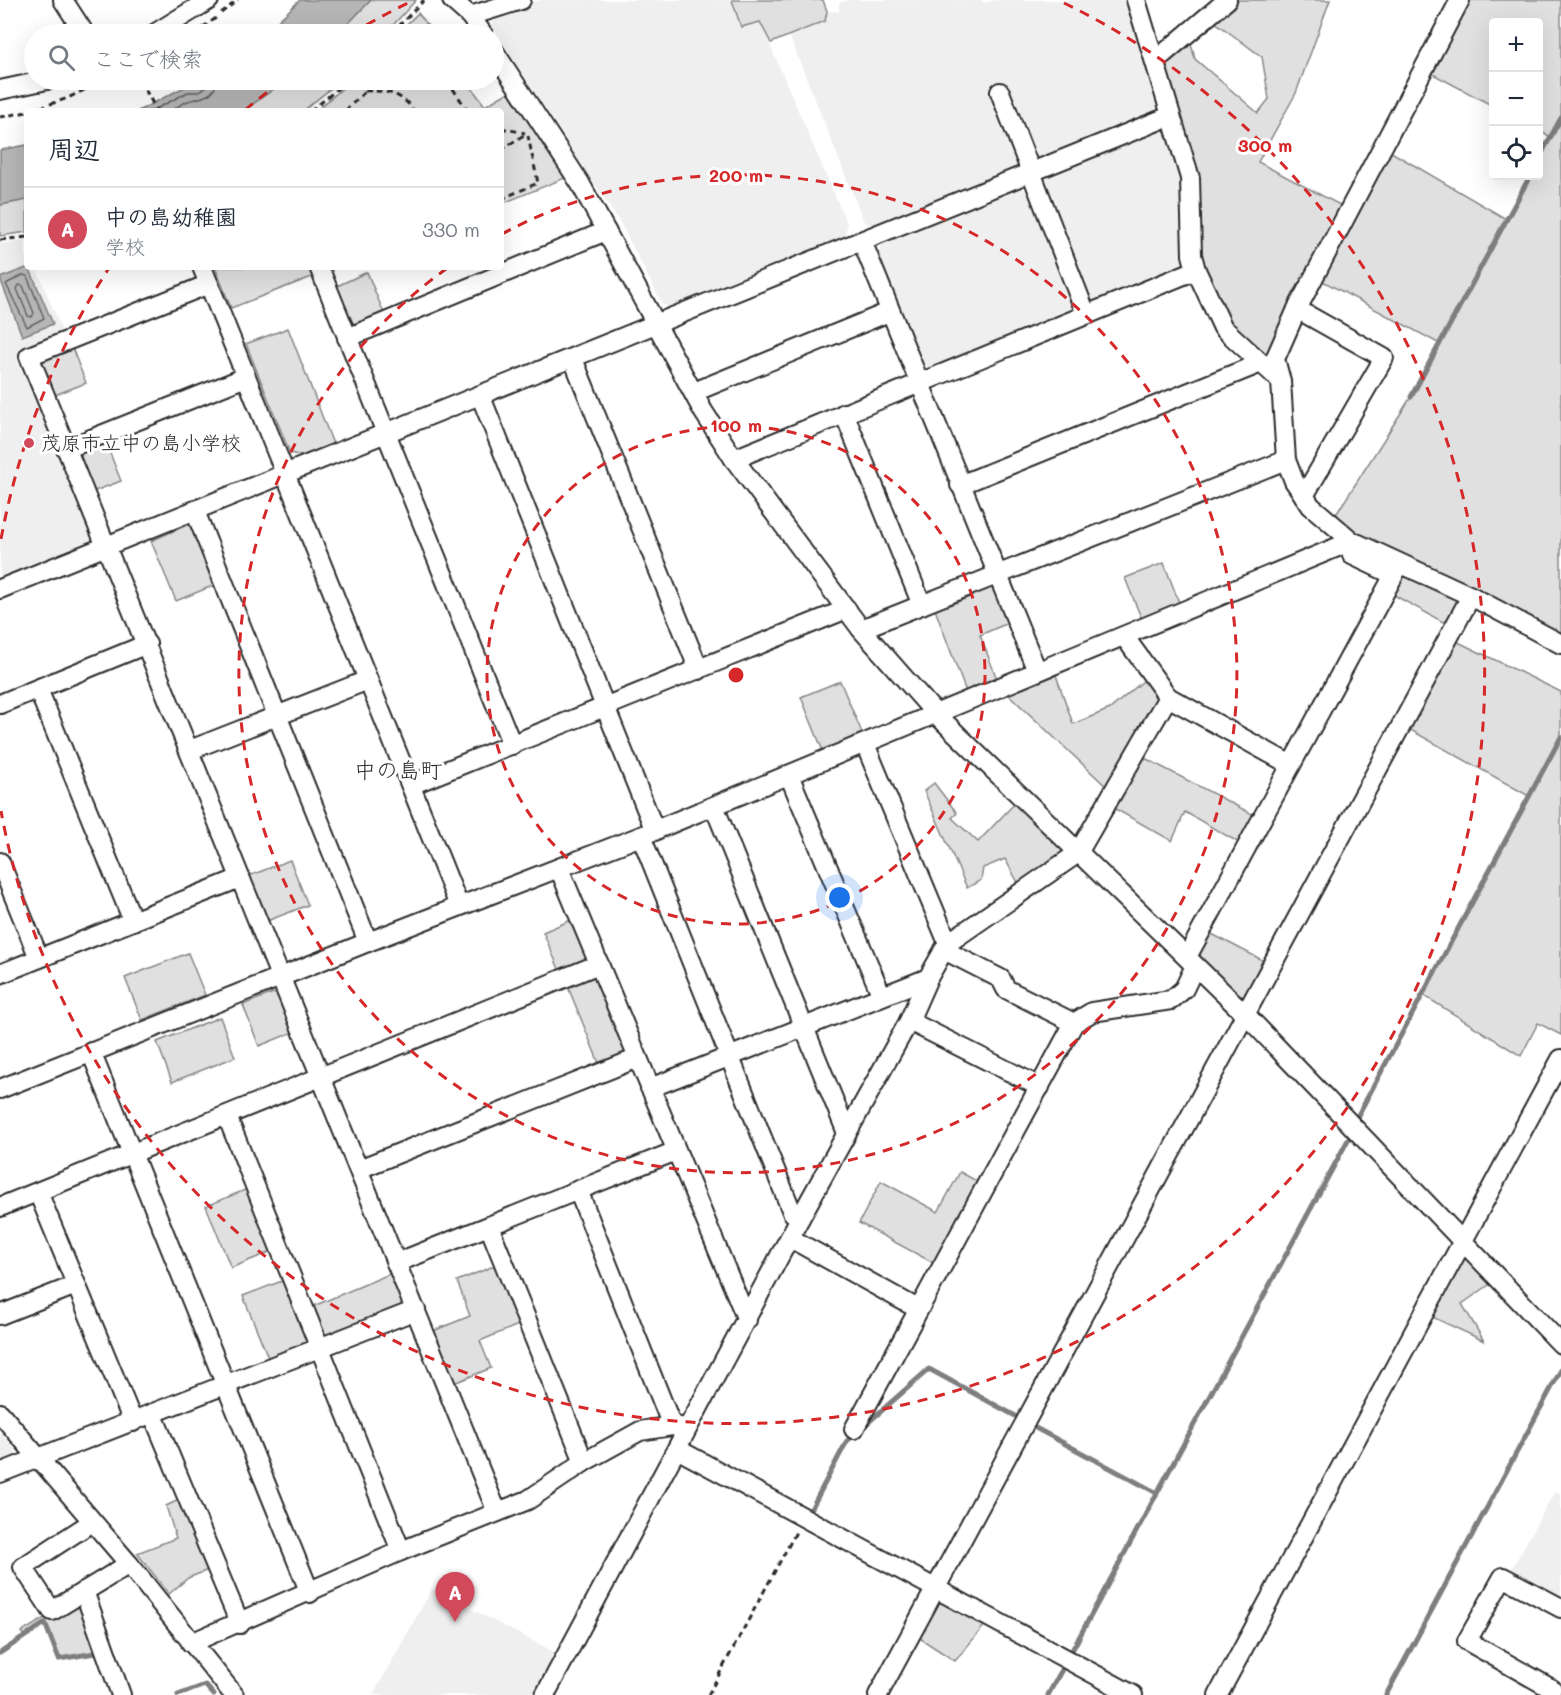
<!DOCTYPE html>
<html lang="ja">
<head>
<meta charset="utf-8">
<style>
	:root { --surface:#fff; --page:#f6f6f7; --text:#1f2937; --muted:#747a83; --line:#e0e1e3; --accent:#d1495b }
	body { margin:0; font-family:Mali,"Klee One",sans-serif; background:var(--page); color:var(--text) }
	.controls { position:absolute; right:18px; top:18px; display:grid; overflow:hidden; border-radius:6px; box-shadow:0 6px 24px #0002 }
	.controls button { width:54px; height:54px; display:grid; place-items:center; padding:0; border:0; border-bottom:2px solid var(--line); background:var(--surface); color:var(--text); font:30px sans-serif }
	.you { position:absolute; left:840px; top:898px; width:21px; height:21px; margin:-15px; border:4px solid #fff; border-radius:50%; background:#1a73e8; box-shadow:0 0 0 9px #1a73e833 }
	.badge { display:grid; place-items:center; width:39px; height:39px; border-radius:50%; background:var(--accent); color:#fff; font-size:20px; font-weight:700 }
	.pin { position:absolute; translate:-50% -50px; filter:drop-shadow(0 2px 3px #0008) }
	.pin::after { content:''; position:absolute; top:32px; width:21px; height:18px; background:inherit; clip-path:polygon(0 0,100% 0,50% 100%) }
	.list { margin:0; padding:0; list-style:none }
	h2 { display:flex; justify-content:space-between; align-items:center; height:78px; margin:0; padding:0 24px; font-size:26px }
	h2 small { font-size:20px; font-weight:400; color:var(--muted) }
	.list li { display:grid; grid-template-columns:39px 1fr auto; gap:18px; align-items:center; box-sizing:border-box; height:84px; padding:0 24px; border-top:2px solid var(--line) }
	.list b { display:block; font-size:22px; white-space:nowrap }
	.list p { margin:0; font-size:20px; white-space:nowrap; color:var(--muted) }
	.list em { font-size:20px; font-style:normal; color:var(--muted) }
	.icon { flex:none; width:33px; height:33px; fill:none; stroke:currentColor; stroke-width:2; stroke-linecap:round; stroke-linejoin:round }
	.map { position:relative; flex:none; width:1561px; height:1695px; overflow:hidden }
	.search { position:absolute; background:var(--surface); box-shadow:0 6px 24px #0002; left:24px; top:24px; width:480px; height:66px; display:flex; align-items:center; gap:15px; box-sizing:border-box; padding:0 21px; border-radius:33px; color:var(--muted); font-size:22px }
	.panel { position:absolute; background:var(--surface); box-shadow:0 6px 24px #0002; left:24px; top:108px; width:480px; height:162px; border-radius:6px }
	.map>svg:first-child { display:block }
	.built { fill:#efefef }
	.green { fill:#e0e0e0; stroke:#868686; stroke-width:1.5 }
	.water { fill:#b6b6b6; stroke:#7e7e7e; stroke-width:1.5 }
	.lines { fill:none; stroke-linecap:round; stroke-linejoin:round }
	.shore { stroke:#636363; stroke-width:1.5 }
	.stream { stroke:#7e7e7e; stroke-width:5 }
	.minor-casing { stroke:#2b2b2b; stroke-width:22 }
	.path { stroke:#2b2b2b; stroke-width:3; stroke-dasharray:6 4.5; stroke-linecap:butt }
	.minor { stroke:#fff; stroke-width:18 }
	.ring { fill:none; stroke:#d62828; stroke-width:3; stroke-dasharray:10 8 }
	.poi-dot { fill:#d1495b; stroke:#fff; stroke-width:2 }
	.labels { text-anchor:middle; stroke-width:6; stroke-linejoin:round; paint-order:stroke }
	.poi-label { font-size:20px; fill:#2b2b2b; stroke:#fff; text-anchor:start }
	.quarter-label { font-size:22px; fill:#2b2b2b; stroke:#fff }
	.centre { fill:#d62828; stroke:#fff; stroke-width:3 }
	.ring-label { font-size:18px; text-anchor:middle; font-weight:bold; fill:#d62828; stroke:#fff; stroke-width:6; stroke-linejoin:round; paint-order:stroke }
</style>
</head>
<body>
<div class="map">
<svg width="1561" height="1695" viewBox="0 0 1561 1695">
	<rect width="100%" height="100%" fill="#fff"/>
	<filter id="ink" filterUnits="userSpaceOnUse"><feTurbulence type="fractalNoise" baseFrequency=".0167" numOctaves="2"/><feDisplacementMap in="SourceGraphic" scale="12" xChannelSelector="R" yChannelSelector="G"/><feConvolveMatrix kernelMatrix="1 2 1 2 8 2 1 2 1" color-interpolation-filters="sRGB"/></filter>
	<g filter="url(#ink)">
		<!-- built -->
		<g class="built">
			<path d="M540,0H732L741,27L760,22L847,224L845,237L673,308L662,304L622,226L491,25L502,12Z"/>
			<path d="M848,0H982L984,3L995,0H1130L1161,101L1154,112L875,226L864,222L790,37L825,21L827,11L839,12V3Z"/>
			<path d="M1162,129L1172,132L1184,178L1186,258L1179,270L1098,303L1090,299L1043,185L1050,173Z"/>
			<path d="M1015,187L1026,190L1073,304L1069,315L933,370L923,366L878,254L883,241Z"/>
			<path d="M25,240L27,267H36L64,336L22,353L95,532L91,543L0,580V244Z"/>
			<path d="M0,1432L16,1451L13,1462L0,1467Z"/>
			<path d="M1555,1491L1561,1495V1600L1510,1572Z"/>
			<path d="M432,1589L560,1655L538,1695H373Z"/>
		</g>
		<!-- green -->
		<g class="green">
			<path d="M371,0H416L385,34H338Z"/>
			<path d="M732,0H823L827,11L825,21L771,43L760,22L741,27Z"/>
			<path d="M1232,0H1330L1296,93L1258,162L1342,206L1286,309L1288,317L1273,353L1262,358L1227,324L1207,280L1161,61L1190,40L1195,59L1258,113L1269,99L1262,57L1211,19Z"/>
			<path d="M1467,0H1561V638L1362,539L1335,516L1411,397L1440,344L1317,278L1388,150L1506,219L1530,176H1538L1539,160L1551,137L1539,130L1538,22H1494L1493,106L1429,72Z"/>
			<path d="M418,13L434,34H397Z"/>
			<path d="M286,80H341L303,111H243Z"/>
			<path d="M352,80H466L485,106L512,90L565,178L501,204V111H316Z"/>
			<path d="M27,200V232L0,236V205Z"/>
			<path d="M215,267H314L317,275L231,308Z"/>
			<path d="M367,272L385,316L359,325L350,322L337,286Z"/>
			<path d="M288,328L333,444L302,456L290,453L246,344Z"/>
			<path d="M70,343L86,383L52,396L38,362Z"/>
			<path d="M104,438L121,481L92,492L78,457L81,447Z"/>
			<path d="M187,525L196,529L217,584L176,601L151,541Z"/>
			<path d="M1164,563L1180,605L1142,620L1125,578Z"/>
			<path d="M1401,567L1459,593L1463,606L1452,627L1390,593Z"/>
			<path d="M989,583L993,587L1008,623L980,635L997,679L966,692L933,604Z"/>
			<path d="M1454,640L1561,692V1035L1538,1023L1521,1056L1423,995L1529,796L1407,728Z"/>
			<path d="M1056,675L1073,724L1110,709L1149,676L1161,692L1109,789L1008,694Z"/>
			<path d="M840,681L863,735L823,751L801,697Z"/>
			<path d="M1139,755L1258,817L1243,845L1185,812L1172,841L1110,806Z"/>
			<path d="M934,783L957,813L952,818L978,842L1014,804L1064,849L1062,859L1021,888L1005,859L983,868L981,880L967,888L924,791Z"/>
			<path d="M290,860L308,905L267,921L249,876Z"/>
			<path d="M576,918L591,957L562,976L543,932Z"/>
			<path d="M1206,931L1270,964L1247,1002L1201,958L1198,944Z"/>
			<path d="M188,953L205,995L142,1020L125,978Z"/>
			<path d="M590,973L599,977L629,1048L625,1058L601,1068L566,982Z"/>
			<path d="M273,993L282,998L296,1031L259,1046L243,1005Z"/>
			<path d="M220,1017L235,1057L172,1082L157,1042Z"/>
			<path d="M960,1172L982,1184L939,1266L859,1223L881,1181L938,1212Z"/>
			<path d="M250,1188L275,1250L231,1268L206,1206Z"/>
			<path d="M1461,1253L1492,1283L1462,1304L1484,1341L1428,1315Z"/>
			<path d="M499,1264L523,1323L480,1341L491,1368L454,1383L433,1331L470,1316L457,1281Z"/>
			<path d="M394,1272L404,1297L401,1307L329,1337L319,1334L309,1308Z"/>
			<path d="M287,1279L310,1338L307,1347L270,1362L243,1296Z"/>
			<path d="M183,1498L213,1568L188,1578L169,1594L137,1553L176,1538L166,1506Z"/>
			<path d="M934,1596L989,1620L955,1661L915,1635Z"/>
			<path d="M79,1597L95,1653L59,1659L46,1623L25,1637L22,1632Z"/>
		</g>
		<!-- water -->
		<g class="water">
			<path d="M300,0H371L338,34H264Z"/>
			<path d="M206,80H286L243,111H138L188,85L196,87Z"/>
			<path d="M27,145V200L0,205V150Z"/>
			<path d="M29,267L53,324L22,336L0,278Z"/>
		</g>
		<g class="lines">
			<!-- shore -->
			<g class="shore">
				<path d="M152,111L188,92H199L207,86L209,80"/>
				<path d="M170,111C176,108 182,103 188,101C200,97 215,98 217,80"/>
				<path d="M23,275L27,276L44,318L27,327L6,284Z"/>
				<path d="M19,285L23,286L34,313L32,317L28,316L17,289Z"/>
			</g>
			<!-- stream -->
			<g class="stream">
				<path d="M1538,160L1561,118"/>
				<path d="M1411,397L1530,176"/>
				<path d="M1357,1117L1561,737"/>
				<path d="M1028,1424L1157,1493"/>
				<path d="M809,1513L847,1441L929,1369L1021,1419"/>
				<path d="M0,1653L45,1623L59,1659L95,1653"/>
				<path d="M1069,1656L1349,1138"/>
				<path d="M178,1695L205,1685L214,1695"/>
				<path d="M1048,1695L1066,1662"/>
				<path d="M1386,1695L1561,1370"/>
			</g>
			<defs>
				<g id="minor">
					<path d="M63,0L85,34"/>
					<path d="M452,0L470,16L483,34"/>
					<path d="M1136,0L1190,178L1192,255L1196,270L1223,328L1281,381"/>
					<path d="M1460,0L1297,309L1275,359L1281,381L1286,460L1294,481L1311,506L1352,541L1471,596L1561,644"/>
					<path d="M470,16L521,0"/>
					<path d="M154,34L209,0"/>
					<path d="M494,51L580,183L703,411L734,459L861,629L935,713L1246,1015L1561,1344"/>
					<path d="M1155,61L1227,0"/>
					<path d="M0,90L47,80"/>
					<path d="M1000,92L1086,314"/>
					<path d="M862,241L1037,671"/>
					<path d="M202,267L459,906"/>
					<path d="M319,267L512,745"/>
					<path d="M209,284L29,356L497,1512"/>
					<path d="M1297,309L1384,358L1304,496"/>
					<path d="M347,338L606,231"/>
					<path d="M573,359L699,670"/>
					<path d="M694,392L889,312"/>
					<path d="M481,397L655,831"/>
					<path d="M844,413L922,605"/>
					<path d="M66,449L246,377"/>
					<path d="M734,459L1196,270"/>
					<path d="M960,485L1261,363"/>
					<path d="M195,511L368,942"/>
					<path d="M0,589L1170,116"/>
					<path d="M861,629L1286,460"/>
					<path d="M1124,636L1168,697L1291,765"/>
					<path d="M38,689L133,921"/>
					<path d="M0,704L147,644"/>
					<path d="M865,744L948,943"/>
					<path d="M190,750L368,680"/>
					<path d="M789,775L881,994"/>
					<path d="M411,785L847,609"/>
					<path d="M714,806L847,1133"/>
					<path d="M641,836L792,1212L800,1218"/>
					<path d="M0,862L39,958"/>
					<path d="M559,868L747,1320"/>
					<path d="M944,950L1001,979L1006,989L1074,1023"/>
					<path d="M1187,957L1394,575L1352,555V549"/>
					<path d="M0,974L240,878"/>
					<path d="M909,1021L1040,1087"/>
					<path d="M91,1052L310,1593"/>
					<path d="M650,1088L928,978"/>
					<path d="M0,1089L368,942L641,836L1352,541"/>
					<path d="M227,1116L401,1551"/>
					<path d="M359,1169L638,1058"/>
					<path d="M578,1190L672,1426"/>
					<path d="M38,1192L133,1422"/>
					<path d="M0,1207L599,964"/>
					<path d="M489,1226L584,1462"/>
					<path d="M790,1238L918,1309"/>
					<path d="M396,1263L676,1151"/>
					<path d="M0,1315L76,1285"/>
					<path d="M0,1413L129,1564L234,1695"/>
					<path d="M153,1415L240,1624"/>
					<path d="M854,1429L1074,1023L1092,1012L1171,1000L1184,989L1195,966"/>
					<path d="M677,1449L1133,1695"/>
					<path d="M0,1473L416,1310"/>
					<path d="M92,1522L23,1567L52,1611L129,1564"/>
					<path d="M84,1591L121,1695"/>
					<path d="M191,1643L401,1551L528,1500L584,1462L640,1431L672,1426L687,1428"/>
					<path d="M1552,1689L1467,1641L1503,1577L1561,1608"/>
					<path d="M545,1695L800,1218L909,1021L928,978L948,943L1078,853L1168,697"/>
					<path d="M878,1695L1471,596"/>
					<path d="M1218,1695L1561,1059"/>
				</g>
			</defs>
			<!-- minor casing -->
			<use href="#minor" class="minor-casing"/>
			<!-- path -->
			<g class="path">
				<path d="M221,13L238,0"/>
				<path d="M194,34L216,18"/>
				<path d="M391,34L424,0"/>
				<path d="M140,80L157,111"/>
				<path d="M447,80L468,111"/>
				<path d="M365,91C386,90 402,93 414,111"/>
				<path d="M30,111L68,98L104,80"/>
				<path d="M311,111L348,80"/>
				<path d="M345,111L377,80"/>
				<path d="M0,117L27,112"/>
				<path d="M501,128L525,133"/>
				<path d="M501,150L527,133"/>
				<path d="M501,199L538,183L528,136"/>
				<path d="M0,240L27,237"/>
				<path d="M708,1695L796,1532"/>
			</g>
			<!-- minor -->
			<use href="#minor" class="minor"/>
		</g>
	</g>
	<!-- distance rings -->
	<g class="ring">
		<circle cx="736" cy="675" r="249"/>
		<path d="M502 234A499 499 0 1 1 446 269"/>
		<path d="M1 539A748 748 0 0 1 109 268M245 110A748 748 0 0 1 281 82M351 34A748 748 0 0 1 408 3M1064 3A748 748 0 1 1 1 811"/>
	</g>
	<!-- markers -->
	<circle class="poi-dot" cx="29" cy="443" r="6"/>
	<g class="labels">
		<!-- poi labels -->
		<g class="poi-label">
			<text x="41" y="450">茂原市立中の島小学校</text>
		</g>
		<!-- quarter labels -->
		<g class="quarter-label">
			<text x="398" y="778">中の島町</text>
		</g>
	</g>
	<circle cx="736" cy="675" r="9" class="centre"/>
	<g class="ring-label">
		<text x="1265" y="152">300 m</text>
		<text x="736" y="182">200 m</text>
		<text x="736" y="432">100 m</text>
	</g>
</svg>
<div class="controls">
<button>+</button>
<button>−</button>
<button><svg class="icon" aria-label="locate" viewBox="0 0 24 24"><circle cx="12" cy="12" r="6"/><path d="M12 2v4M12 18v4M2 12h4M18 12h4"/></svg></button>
</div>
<div class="you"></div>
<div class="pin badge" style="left:455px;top:1622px">A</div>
<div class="search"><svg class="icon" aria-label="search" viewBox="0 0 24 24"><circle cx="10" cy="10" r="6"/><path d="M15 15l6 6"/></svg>ここで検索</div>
<section class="panel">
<h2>周辺<small></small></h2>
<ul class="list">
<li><span class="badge">A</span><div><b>中の島幼稚園</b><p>学校</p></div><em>330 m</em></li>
</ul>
</section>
</div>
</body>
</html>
